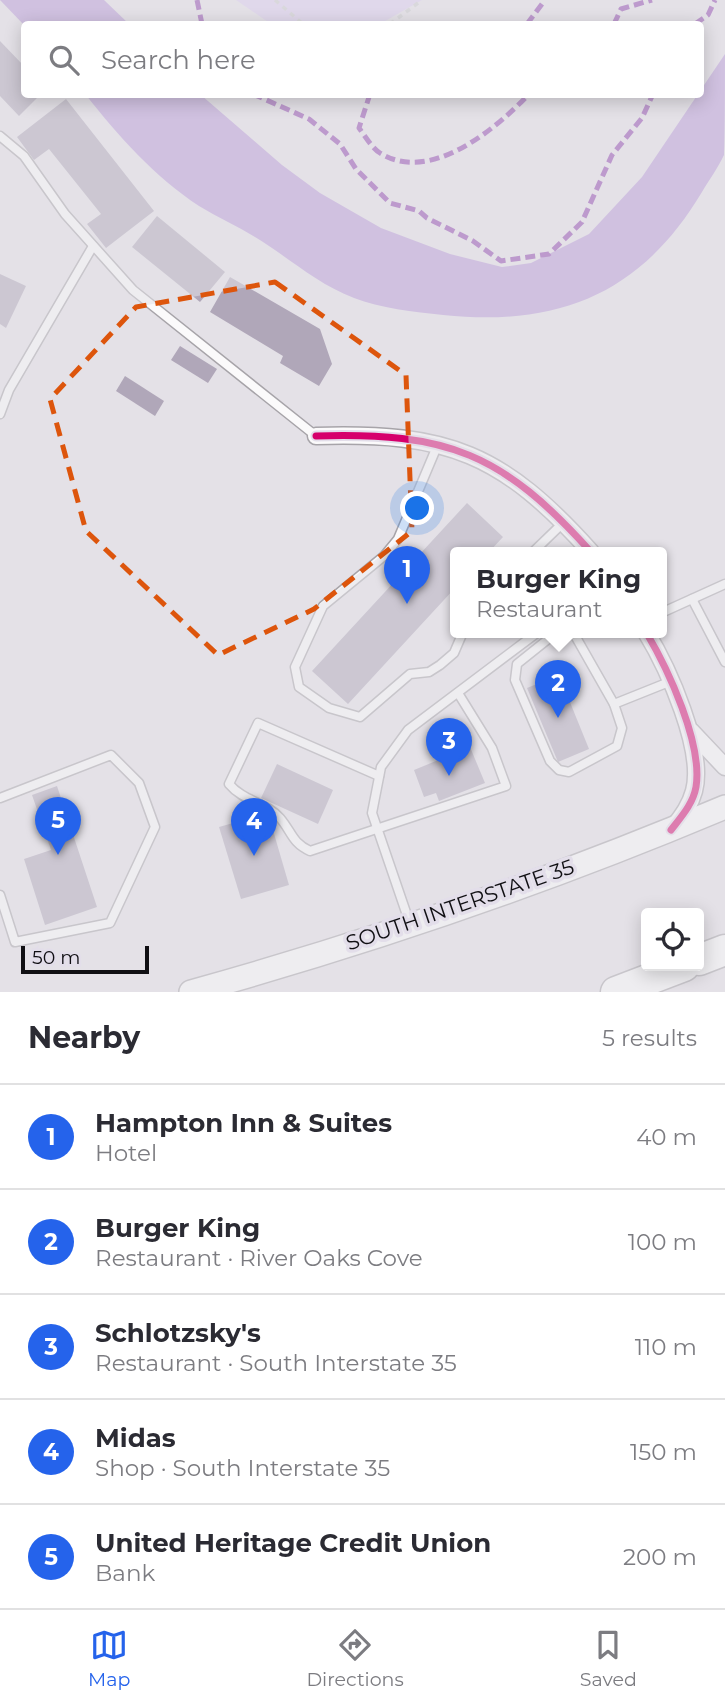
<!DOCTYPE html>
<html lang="en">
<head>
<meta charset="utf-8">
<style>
	:root { --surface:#fff; --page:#f2f2f3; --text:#2b2b33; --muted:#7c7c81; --line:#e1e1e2; --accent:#2563eb }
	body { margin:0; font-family:Montserrat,sans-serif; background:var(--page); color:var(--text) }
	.controls { position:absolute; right:21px; bottom:21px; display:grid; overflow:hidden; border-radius:7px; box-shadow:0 4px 18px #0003 }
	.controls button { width:63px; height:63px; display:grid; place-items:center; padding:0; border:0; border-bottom:2px solid var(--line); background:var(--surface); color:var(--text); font:35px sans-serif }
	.scale { position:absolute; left:21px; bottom:18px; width:128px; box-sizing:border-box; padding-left:7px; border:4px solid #100f13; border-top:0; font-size:19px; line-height:24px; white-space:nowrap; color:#100f13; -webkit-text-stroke:5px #e3deea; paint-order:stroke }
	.you { position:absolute; left:418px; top:509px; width:24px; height:24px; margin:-18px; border:5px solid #fff; border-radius:50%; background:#1a73e8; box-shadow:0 0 0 10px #1a73e833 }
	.badge { display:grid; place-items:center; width:46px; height:46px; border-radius:50%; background:var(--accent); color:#fff; font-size:23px; font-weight:700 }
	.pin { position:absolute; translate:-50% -58px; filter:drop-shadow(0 2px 4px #0008) }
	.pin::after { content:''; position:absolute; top:37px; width:24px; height:21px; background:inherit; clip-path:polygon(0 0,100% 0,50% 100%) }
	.popup { position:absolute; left:450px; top:547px; width:217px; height:91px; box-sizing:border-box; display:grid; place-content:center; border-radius:7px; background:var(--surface); filter:drop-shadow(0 2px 5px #0005); font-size:23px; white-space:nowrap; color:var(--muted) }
	.popup b { font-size:26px; color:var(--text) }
	.popup::after { content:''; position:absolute; left:50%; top:100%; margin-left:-14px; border:14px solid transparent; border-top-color:var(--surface) }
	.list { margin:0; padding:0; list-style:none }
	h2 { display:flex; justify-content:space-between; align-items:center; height:91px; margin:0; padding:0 28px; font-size:30px }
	h2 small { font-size:23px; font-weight:400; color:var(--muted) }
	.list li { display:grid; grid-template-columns:46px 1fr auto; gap:21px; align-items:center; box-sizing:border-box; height:105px; padding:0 28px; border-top:2px solid var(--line) }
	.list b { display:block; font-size:26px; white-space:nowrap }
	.list p { margin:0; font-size:23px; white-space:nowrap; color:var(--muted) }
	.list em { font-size:23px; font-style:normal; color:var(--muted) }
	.icon { flex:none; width:38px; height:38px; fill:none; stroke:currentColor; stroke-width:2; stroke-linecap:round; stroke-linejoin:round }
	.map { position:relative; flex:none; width:725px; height:992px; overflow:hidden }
	.search { position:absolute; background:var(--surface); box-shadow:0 4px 18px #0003; left:21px; right:21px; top:21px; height:77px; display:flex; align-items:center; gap:18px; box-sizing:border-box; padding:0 24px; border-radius:7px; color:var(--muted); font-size:26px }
	.sheet { height:616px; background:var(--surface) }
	nav { display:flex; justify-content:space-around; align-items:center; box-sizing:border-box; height:98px; border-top:2px solid var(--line); background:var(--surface); font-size:19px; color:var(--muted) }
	nav a { display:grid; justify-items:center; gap:4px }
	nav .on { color:var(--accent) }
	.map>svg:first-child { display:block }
	.green { fill:#dcccef }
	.water { fill:#b99ad8 }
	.building { fill:#b0a7b9 }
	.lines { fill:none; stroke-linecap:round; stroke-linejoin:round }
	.lane-casing { stroke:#a7a4a9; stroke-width:11 }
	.street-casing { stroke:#a7a4a9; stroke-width:19 }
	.secondary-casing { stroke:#a7a4a9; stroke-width:26 }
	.highway-casing { stroke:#a7a4a9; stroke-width:33 }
	.path { stroke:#cdcdce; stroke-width:3.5; stroke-dasharray:5 5; stroke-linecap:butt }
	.lane { stroke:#fbfafb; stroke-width:8 }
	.street { stroke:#fbfafb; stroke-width:16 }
	.secondary { stroke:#fbfafb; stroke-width:23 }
	.highway { stroke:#fbfafb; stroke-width:30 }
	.quiet { stroke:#8e44ad; stroke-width:5; stroke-dasharray:10 5; stroke-linecap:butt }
	.cycleway-casing { stroke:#e3deea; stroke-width:11 }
	.cycleway { stroke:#d6006c; stroke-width:7 }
	.marked { fill:none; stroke:#dd550c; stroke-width:5; stroke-dasharray:14 9; stroke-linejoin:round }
	.labels { text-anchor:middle; stroke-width:7; stroke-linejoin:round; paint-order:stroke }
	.street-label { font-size:21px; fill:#100f13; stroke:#e3deea }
</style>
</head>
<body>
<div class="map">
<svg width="725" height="992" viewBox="0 0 725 992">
	<rect width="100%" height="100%" fill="#e4e1e7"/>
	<!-- green -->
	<path class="green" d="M236,0H422L380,24H271Z"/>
	<!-- water -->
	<g class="water">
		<path d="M0,0H104L129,24L24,25Z"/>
		<path d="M725,54C725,75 725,140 724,155C718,168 709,180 702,192C641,294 559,327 443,315C414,312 380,308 354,298C317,284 288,257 255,237C237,226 217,217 199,206C155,177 118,136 86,95H201L282,165L320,193L381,228L450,254L502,267L531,263L589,234L642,177Z"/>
	</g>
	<!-- building -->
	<g class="building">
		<path d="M0,41L24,66V94H41L19,116L0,96Z"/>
		<path d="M66,99L154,211L106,248L87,224L101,214L49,149L34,160L17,137Z"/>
		<path d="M157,216L225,272L200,302L132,247Z"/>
		<path d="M0,274L26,286L6,328L0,324Z"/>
		<path d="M230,277L320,329L332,364L319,386L280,363L283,356L210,312Z"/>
		<path d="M180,346L217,369L208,383L171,360Z"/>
		<path d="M125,376L164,401L155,416L116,391Z"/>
		<path d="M467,503L503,537L489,552H455V588L348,704L312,671Z"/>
		<path d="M559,675L589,749L558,762L527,688Z"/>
		<path d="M470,747L485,783L439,801L436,793L424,797L414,770Z"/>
		<path d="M277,764L333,790L318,824L261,798Z"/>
		<path d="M57,786L97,907L45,925L24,859L51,850L32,795Z"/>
		<path d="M268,813L289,885L241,899L219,827Z"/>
	</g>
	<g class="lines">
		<defs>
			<g id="lane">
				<path d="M0,136L24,156L65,214L133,290L316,436"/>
				<path d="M0,414L9,390L93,246"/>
				<path d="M438,444L398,539L384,556L323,606L295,667L299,687L329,708L360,717L410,674L429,672L440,665L454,653L463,632"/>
				<path d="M533,552L564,522"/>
				<path d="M692,599L725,662"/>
				<path d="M661,613L725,584"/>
				<path d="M557,632L517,664L515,680L550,761L559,770L569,772L617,746L622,728L614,704"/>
				<path d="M573,632L614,704L669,682"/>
				<path d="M379,776L258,723L229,784C243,801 267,803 280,818C292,832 292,843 310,851L506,786L492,748L458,693"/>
				<path d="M0,798L111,755L139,783L155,827L110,923L15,942L0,895"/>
				<path d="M410,924L372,813L381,767L408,730L538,632"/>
			</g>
			<g id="street">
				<path d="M316,436C448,432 502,453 591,552"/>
				<path d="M646,632C668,668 705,750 694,791C690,806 682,816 673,828"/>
				<path d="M691,731L725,767"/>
			</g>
			<path id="secondary" d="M191,992C371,942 552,880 725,807"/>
			<g id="highway">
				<path d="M699,960L725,950"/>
				<path d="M616,992L684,966"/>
			</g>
		</defs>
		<!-- lane casing -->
		<use href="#lane" class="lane-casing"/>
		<!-- street casing -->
		<use href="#street" class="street-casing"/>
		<!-- secondary casing -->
		<use href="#secondary" class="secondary-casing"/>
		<!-- highway casing -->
		<use href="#highway" class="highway-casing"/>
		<!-- path -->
		<g class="path">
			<path d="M275,0L303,24"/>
			<path d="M390,24L422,0"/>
		</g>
		<!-- lane -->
		<use href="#lane" class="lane"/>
		<!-- street -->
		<use href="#street" class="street"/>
		<!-- secondary -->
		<use href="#secondary" class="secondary"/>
		<!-- highway -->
		<use href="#highway" class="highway"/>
		<!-- quiet -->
		<g class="quiet">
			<path d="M197,0L202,24"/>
			<path d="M527,24L545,0"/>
			<path d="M614,24L621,9L652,0"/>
			<path d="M695,24L708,15L715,0"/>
			<path d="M253,94L309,119L340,144L356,169L390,203L419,211L427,218L473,241L501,261L549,254L582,222L612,155L642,118L653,94"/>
			<path d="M370,94L359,128C365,136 372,148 380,153C430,184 495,130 529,94"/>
		</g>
		<defs>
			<g id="cycleway">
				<path d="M316,436C448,432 502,453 591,552"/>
				<path d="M646,632C668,669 703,744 696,787C693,804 681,817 671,830"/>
			</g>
		</defs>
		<!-- cycleway casing -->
		<use href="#cycleway" class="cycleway-casing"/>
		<!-- cycleway -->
		<use href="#cycleway" class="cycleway"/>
	</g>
	<!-- marked area -->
	<path d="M0 0H725V992H0ZM275,282L406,375L412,531L314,609L218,655L86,531L50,399L136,307Z" fill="#e4e1e7" fill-opacity=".55" fill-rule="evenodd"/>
	<path class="marked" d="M275,282L406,375L412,531L314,609L218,655L86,531L50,399L136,307Z"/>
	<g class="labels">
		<!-- street labels -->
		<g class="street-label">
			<text transform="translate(460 905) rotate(-19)" y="7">SOUTH INTERSTATE 35</text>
		</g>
	</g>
</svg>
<div class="controls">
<button><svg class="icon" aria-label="locate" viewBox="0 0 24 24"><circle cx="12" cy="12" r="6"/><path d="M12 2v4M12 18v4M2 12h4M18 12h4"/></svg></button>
</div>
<div class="scale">50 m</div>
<div class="you"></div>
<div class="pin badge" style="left:407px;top:604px">1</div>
<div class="pin badge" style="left:558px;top:718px">2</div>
<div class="popup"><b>Burger King</b>Restaurant</div>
<div class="pin badge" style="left:449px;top:776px">3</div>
<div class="pin badge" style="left:254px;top:856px">4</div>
<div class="pin badge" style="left:58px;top:855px">5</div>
<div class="search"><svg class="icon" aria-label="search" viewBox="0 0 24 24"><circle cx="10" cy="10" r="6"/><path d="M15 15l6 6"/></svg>Search here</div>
</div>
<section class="sheet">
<h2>Nearby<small>5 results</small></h2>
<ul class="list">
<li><span class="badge">1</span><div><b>Hampton Inn &amp; Suites</b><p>Hotel</p></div><em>40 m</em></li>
<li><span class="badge">2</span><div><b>Burger King</b><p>Restaurant · River Oaks Cove</p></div><em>100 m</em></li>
<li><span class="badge">3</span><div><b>Schlotzsky's</b><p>Restaurant · South Interstate 35</p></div><em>110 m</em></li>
<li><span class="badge">4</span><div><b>Midas</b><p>Shop · South Interstate 35</p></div><em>150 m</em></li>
<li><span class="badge">5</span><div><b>United Heritage Credit Union</b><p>Bank</p></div><em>200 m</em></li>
</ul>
</section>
<nav>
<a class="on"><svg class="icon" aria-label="map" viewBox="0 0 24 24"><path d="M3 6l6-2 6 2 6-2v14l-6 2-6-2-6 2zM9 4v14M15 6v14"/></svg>Map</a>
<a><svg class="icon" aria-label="directions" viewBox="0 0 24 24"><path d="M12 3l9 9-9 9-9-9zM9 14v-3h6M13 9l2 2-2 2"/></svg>Directions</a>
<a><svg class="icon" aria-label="saved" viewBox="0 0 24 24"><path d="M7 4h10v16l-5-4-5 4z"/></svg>Saved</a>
</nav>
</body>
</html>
